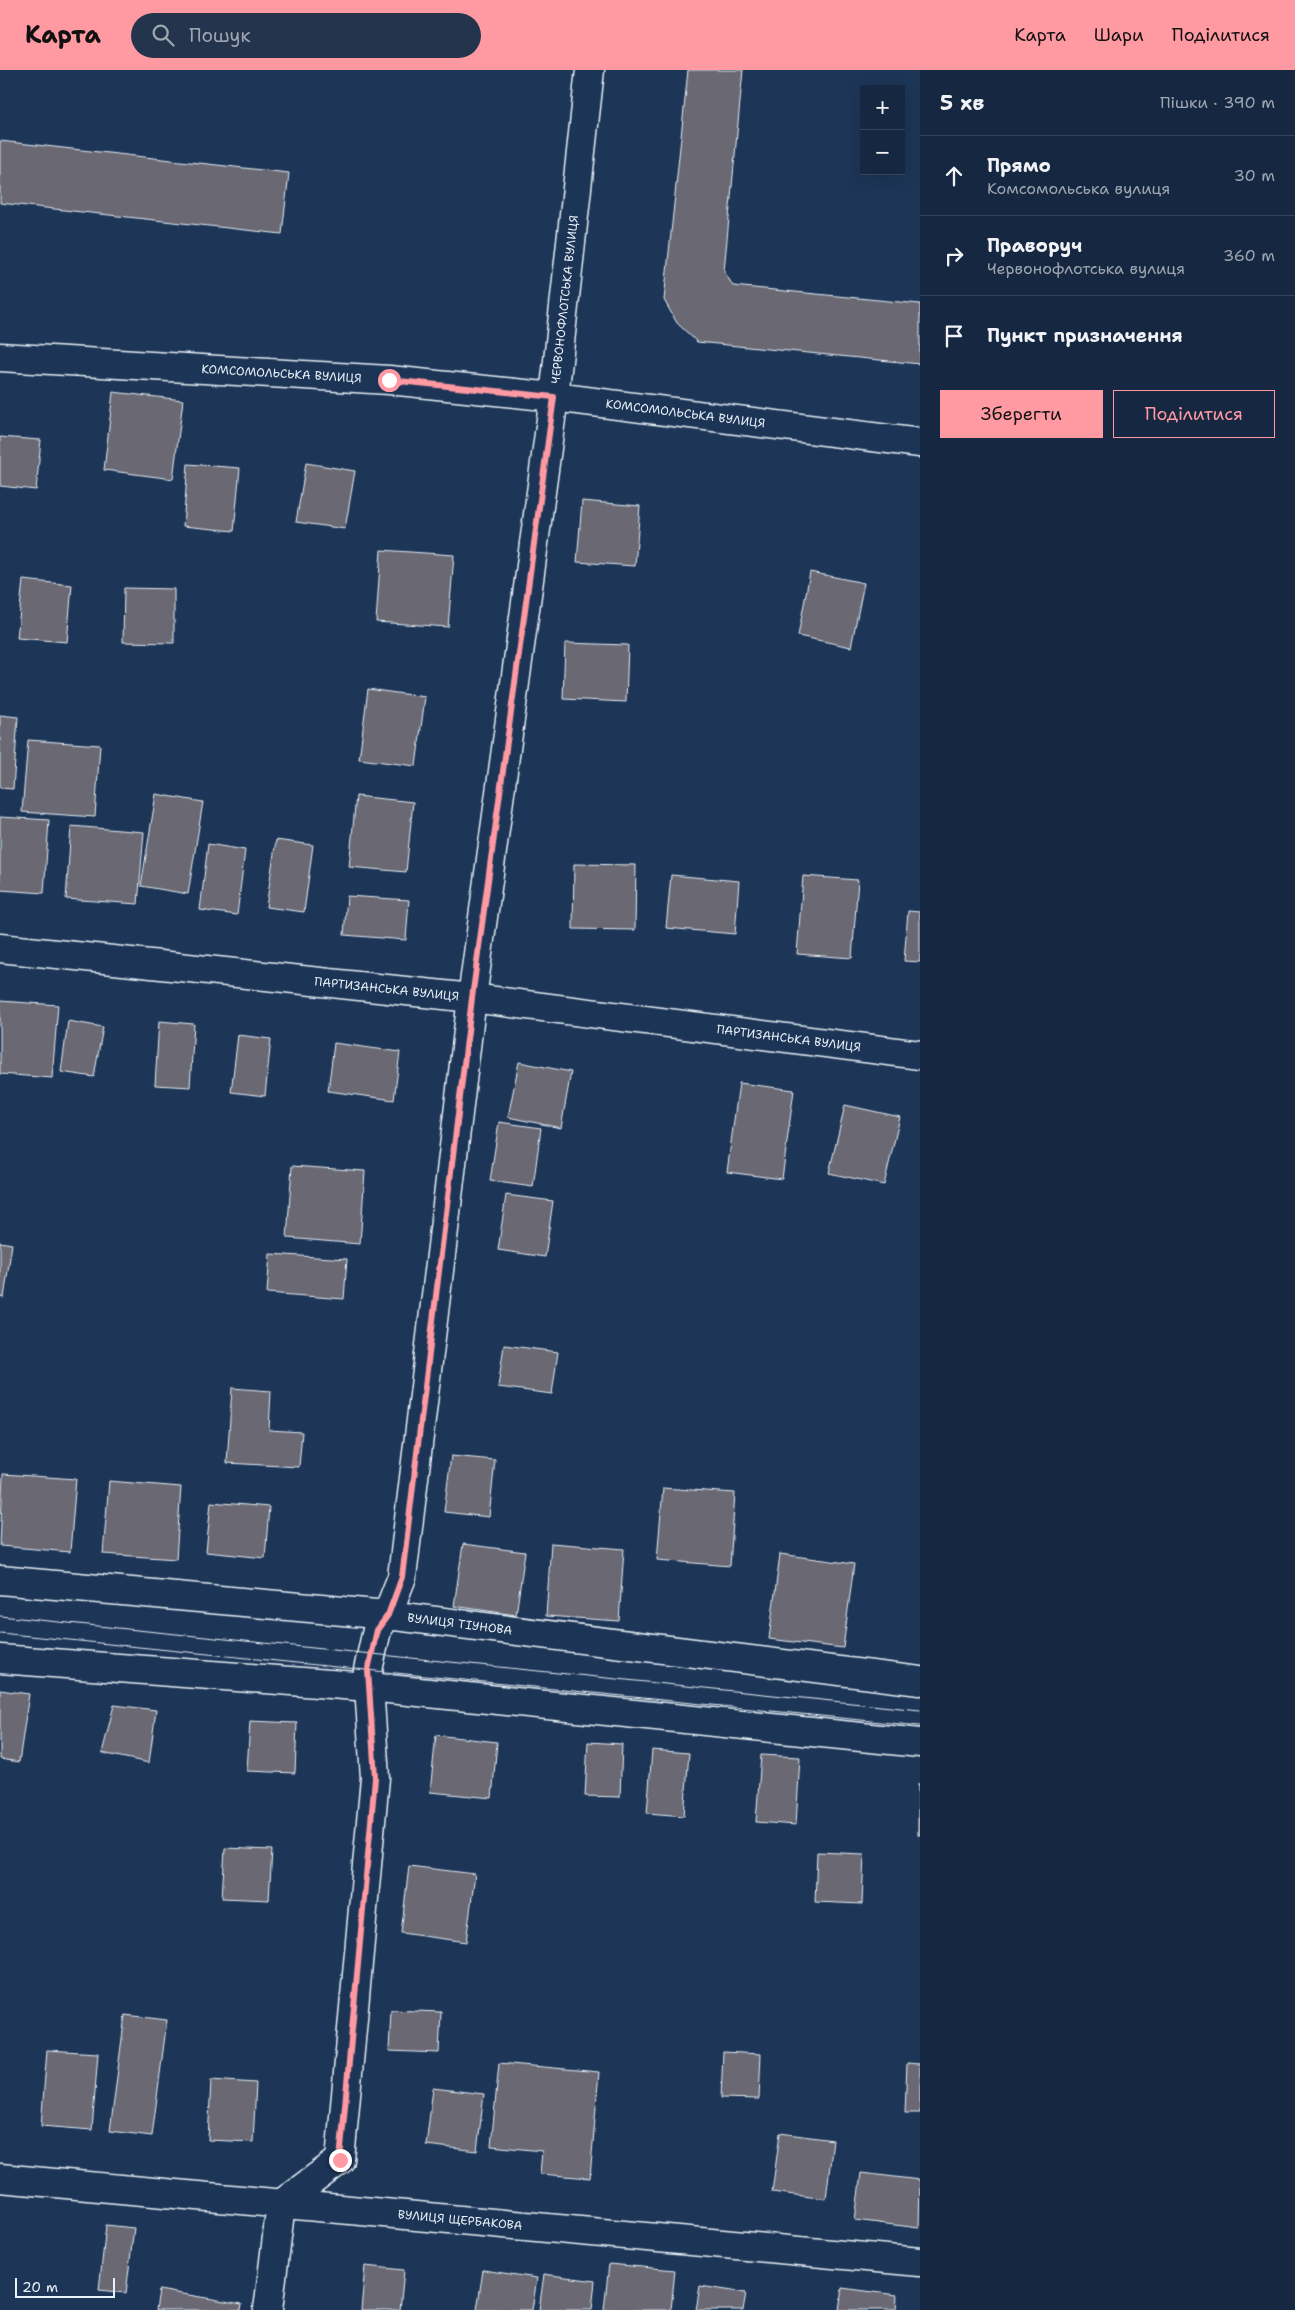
<!DOCTYPE html>
<html lang="uk">
<head>
<meta charset="utf-8">
<style>
	:root { --surface:#162841; --page:#23344c; --text:#f1f3f6; --muted:#9ea6b1; --line:#35445a; --accent:#ff9aa2 }
	body { margin:0; font-family:"Shantell Sans",sans-serif; background:var(--page); color:var(--text) }
	.controls { position:absolute; right:15px; top:15px; display:grid; overflow:hidden; border-radius:0px; box-shadow:0 5px 20px #0002 }
	.controls button { width:45px; height:45px; display:grid; place-items:center; padding:0; border:0; border-bottom:1px solid var(--line); background:var(--surface); color:var(--text); font:25px sans-serif }
	.scale { position:absolute; left:15px; bottom:12px; width:100px; box-sizing:border-box; padding-left:5px; border:2px solid #e8f1f8; border-top:0; font-size:14px; line-height:18px; white-space:nowrap; color:#e8f1f8; -webkit-text-stroke:4px #1d3557; paint-order:stroke }
	.stop { position:absolute; width:15px; height:15px; margin:-11px; border:4px solid #ff9aa2; border-radius:50%; background:#fff }
	.stop.end { background:#ff9aa2; border-color:#fff; box-shadow:0 1px 5px #0008 }
	.list { margin:0; padding:0; list-style:none }
	h2 { display:flex; justify-content:space-between; align-items:center; height:65px; margin:0; padding:0 20px; font-size:21px }
	h2 small { font-size:16px; font-weight:400; color:var(--muted) }
	.list li { display:grid; grid-template-columns:32px 1fr auto; gap:15px; align-items:center; box-sizing:border-box; height:80px; padding:0 20px; border-top:1px solid var(--line) }
	.list b { display:block; font-size:19px; white-space:nowrap }
	.list p { margin:0; font-size:16px; white-space:nowrap; color:var(--muted) }
	.list em { font-size:16px; font-style:normal; color:var(--muted) }
	.actions { display:flex; gap:10px; padding:15px 20px }
	.actions a { flex:1; padding:11px 0; border:1px solid var(--accent); border-radius:0px; text-align:center; font-size:18px; color:var(--accent) }
	.actions .main { background:var(--accent); color:#111 }
	.icon { flex:none; width:28px; height:28px; fill:none; stroke:currentColor; stroke-width:2; stroke-linecap:round; stroke-linejoin:round }
	.map { position:relative; flex:none; width:920px; height:2240px; overflow:hidden }
	header { display:flex; align-items:center; gap:30px; box-sizing:border-box; height:70px; padding:0 25px; background:var(--accent); color:#111 }
	header strong { font-size:24px }
	nav { display:flex; gap:28px; margin-inline-start:auto; font-size:18px }
	.search { width:350px; height:45px; background:var(--page); display:flex; align-items:center; gap:12px; box-sizing:border-box; padding:0 18px; border-radius:28px; color:var(--muted); font-size:19px }
	main { display:flex }
	aside { flex:1; background:var(--surface) }
	.map>svg:first-child { display:block }
	.building { fill:#6a6973; stroke:#e8f1f8 }
	.lines { fill:none; stroke-linecap:round; stroke-linejoin:round }
	.street-casing { stroke:#e8f1f8; stroke-width:31 }
	.secondary-casing { stroke:#e8f1f8; stroke-width:31 }
	.street { stroke:#1d3557; stroke-width:28 }
	.secondary { stroke:#1d3557; stroke-width:28 }
	.tram { stroke:#e8f1f8; stroke-width:1 }
	.route { stroke:#ff9aa2; stroke-width:6 }
	.labels { text-anchor:middle; stroke-width:4.5; stroke-linejoin:round; paint-order:stroke }
	.street-label { font-size:12px; fill:#e8f1f8; stroke:#1d3557 }
</style>
</head>
<body>
<header>
<strong>Карта</strong>
<div class="search"><svg class="icon" aria-label="search" viewBox="0 0 24 24"><circle cx="10" cy="10" r="6"/><path d="M15 15l6 6"/></svg>Пошук</div>
<nav><a>Карта</a><a>Шари</a><a>Поділитися</a></nav>
</header>
<main>
<div class="map">
<svg width="920" height="2240" viewBox="0 0 920 2240">
	<rect width="100%" height="100%" fill="#1d3557"/>
	<filter id="ink" filterUnits="userSpaceOnUse"><feTurbulence type="fractalNoise" baseFrequency=".02" numOctaves="2"/><feDisplacementMap in="SourceGraphic" scale="10" xChannelSelector="R" yChannelSelector="G"/><feConvolveMatrix kernelMatrix="1 2 1 2 8 2 1 2 1" color-interpolation-filters="sRGB"/></filter>
	<g filter="url(#ink)">
		<!-- building -->
		<g class="building">
			<path d="M688,0H743L724,201L733,216L920,234V294L697,272L677,253L664,230Z"/>
			<path d="M0,71L289,103L282,164L0,133Z"/>
			<path d="M113,322L183,330L173,409L104,400Z"/>
			<path d="M0,367L41,370L36,420L0,416Z"/>
			<path d="M306,393L355,401L345,459L296,452Z"/>
			<path d="M188,394L240,398L234,461L183,456Z"/>
			<path d="M582,431L640,436L635,496L577,492Z"/>
			<path d="M381,480L454,485L448,557L376,552Z"/>
			<path d="M810,502L864,513L851,577L798,566Z"/>
			<path d="M23,510L72,515L67,572L17,568Z"/>
			<path d="M124,518L174,519V573L123,572Z"/>
			<path d="M565,573L628,575L626,632L563,629Z"/>
			<path d="M368,619L425,627L416,696L359,689Z"/>
			<path d="M0,645L18,647L13,719L0,718Z"/>
			<path d="M28,670L100,675L95,747L22,742Z"/>
			<path d="M156,724L203,732L188,824L141,816Z"/>
			<path d="M356,726L413,732L406,802L349,797Z"/>
			<path d="M0,747L49,750L44,823L0,820Z"/>
			<path d="M71,756L144,762L138,834L66,829Z"/>
			<path d="M276,770L313,775L304,842L266,837Z"/>
			<path d="M208,774L245,780L237,845L200,840Z"/>
			<path d="M574,794L636,795L635,860L573,859Z"/>
			<path d="M671,805L739,811L735,864L666,858Z"/>
			<path d="M803,806L858,810L852,888L797,884Z"/>
			<path d="M347,826L409,830L406,870L344,865Z"/>
			<path d="M908,841L920,842V892L904,891Z"/>
			<path d="M0,931L58,935L52,1008L0,1004Z"/>
			<path d="M68,951L103,957L94,1007L61,1002Z"/>
			<path d="M159,951L194,954L190,1017L155,1015Z"/>
			<path d="M238,965L271,969L265,1026L231,1022Z"/>
			<path d="M334,973L400,982L394,1030L328,1021Z"/>
			<path d="M519,992L571,1002L561,1058L508,1047Z"/>
			<path d="M739,1013L794,1020L782,1109L727,1102Z"/>
			<path d="M845,1035L900,1047L884,1115L829,1103Z"/>
			<path d="M499,1052L541,1058L533,1117L490,1111Z"/>
			<path d="M292,1096L365,1101L360,1174L287,1168Z"/>
			<path d="M506,1125L553,1131L545,1187L498,1180Z"/>
			<path d="M0,1172L12,1174L4,1228L0,1227Z"/>
			<path d="M270,1184L347,1189L344,1229L267,1223Z"/>
			<path d="M504,1275L558,1282L552,1324L498,1317Z"/>
			<path d="M232,1318L271,1321L269,1360L302,1362L299,1397L227,1393Z"/>
			<path d="M451,1386L495,1390L489,1447L444,1442Z"/>
			<path d="M3,1404L76,1409L70,1482L0,1476Z"/>
			<path d="M109,1411L181,1417L176,1489L103,1484Z"/>
			<path d="M663,1418L735,1423L730,1496L657,1490Z"/>
			<path d="M211,1432L269,1437L265,1488L206,1482Z"/>
			<path d="M551,1473L624,1479L619,1551L546,1546Z"/>
			<path d="M463,1474L525,1482L516,1545L454,1536Z"/>
			<path d="M780,1484L854,1494L843,1578L769,1569Z"/>
			<path d="M0,1620L29,1624L19,1692L0,1689Z"/>
			<path d="M114,1635L156,1640L149,1693L102,1683Z"/>
			<path d="M250,1651L297,1653L295,1703L247,1701Z"/>
			<path d="M436,1665L497,1672L492,1728L430,1722Z"/>
			<path d="M588,1672L622,1674L620,1727L585,1726Z"/>
			<path d="M652,1680L689,1683L684,1746L647,1743Z"/>
			<path d="M761,1685L800,1687L796,1755L756,1752Z"/>
			<rect x="918" y="1714" width="2" height="51"/>
			<path d="M225,1778L272,1780L269,1830L222,1828Z"/>
			<path d="M817,1782L864,1784L862,1834L815,1832Z"/>
			<path d="M409,1796L475,1804L466,1872L401,1863Z"/>
			<path d="M391,1940L441,1942L439,1983L389,1981Z"/>
			<path d="M125,1945L167,1950L152,2066L110,2061Z"/>
			<path d="M47,1980L98,1983L92,2060L41,2056Z"/>
			<path d="M723,1982L761,1984L759,2029L721,2028Z"/>
			<path d="M499,1993L599,2002L590,2108L540,2104L542,2081L491,2076Z"/>
			<path d="M907,1993L920,1994V2043H905Z"/>
			<path d="M211,2010L256,2013L253,2072L208,2070Z"/>
			<path d="M433,2018L484,2024L477,2081L426,2075Z"/>
			<path d="M780,2063L833,2070L826,2129L772,2122Z"/>
			<path d="M861,2103L920,2110L919,2158L855,2150Z"/>
			<path d="M106,2155L134,2158L126,2223L99,2220Z"/>
			<path d="M609,2194L675,2200L671,2240H604Z"/>
			<path d="M365,2196L404,2200L400,2240H361Z"/>
			<path d="M483,2200L537,2208L532,2240H477Z"/>
			<path d="M544,2204L595,2211L592,2240H539Z"/>
			<path d="M700,2216L746,2223L743,2240H696Z"/>
			<path d="M842,2218L897,2225L896,2240H839Z"/>
			<path d="M159,2220L242,2234L241,2240H156Z"/>
		</g>
		<g class="lines">
			<defs>
				<g id="street">
					<path id="s1" d="M0,878L472,928L920,985"/>
					<path id="s2" d="M0,1510L387,1545L920,1611"/>
					<path d="M0,1589L369,1617L920,1673"/>
					<path id="s3" d="M0,2108L920,2192"/>
					<path id="s4" d="M268,2240L281,2134L340,2090L375,1708L368,1600L377,1560L387,1545L402,1507L472,928L554,327L590,0"/>
				</g>
				<g id="secondary">
					<path id="s5" d="M0,287L389,310L554,327L920,373"/>
				</g>
			</defs>
			<!-- street casing -->
			<use href="#street" class="street-casing"/>
			<!-- secondary casing -->
			<use href="#secondary" class="secondary-casing"/>
			<!-- street -->
			<use href="#street" class="street"/>
			<!-- secondary -->
			<use href="#secondary" class="secondary"/>
			<!-- tram -->
			<g class="tram">
				<path d="M0,1546L920,1640"/>
				<path d="M0,1563L920,1656"/>
			</g>
		</g>
	</g>
	<g class="lines" filter="url(#ink)">
		<!-- route -->
		<path class="route" d="M340,2090L375,1708L368,1600L377,1560L388,1545L402,1507L472,928L554,327L389,310"/>
	</g>
	<g class="labels">
		<!-- street labels -->
		<g class="street-label">
			<text dy="4" stroke="none"><textPath href="#s4" startOffset="2060">ЧЕРВОНОФЛОТСЬКА ВУЛИЦЯ</textPath></text>
			<text dy="4" stroke="none"><textPath href="#s5" startOffset="282">КОМСОМОЛЬСЬКА ВУЛИЦЯ</textPath></text>
			<text dy="4" stroke="none"><textPath href="#s5" startOffset="688">КОМСОМОЛЬСЬКА ВУЛИЦЯ</textPath></text>
			<text dy="4" stroke="none"><textPath href="#s1" startOffset="389">ПАРТИЗАНСЬКА ВУЛИЦЯ</textPath></text>
			<text dy="4" stroke="none"><textPath href="#s1" startOffset="794">ПАРТИЗАНСЬКА ВУЛИЦЯ</textPath></text>
			<text dy="4" stroke="none"><textPath href="#s2" startOffset="462">ВУЛИЦЯ ТІУНОВА</textPath></text>
			<text dy="4" stroke="none"><textPath href="#s3" startOffset="462">ВУЛИЦЯ ЩЕРБАКОВА</textPath></text>
		</g>
	</g>
</svg>
<div class="controls">
<button>+</button>
<button>−</button>
</div>
<div class="scale">20 m</div>
<div class="stop" style="left:389px;top:310px"></div>
<div class="stop end" style="left:340px;top:2090px"></div>
</div>
<aside>
<h2>5 хв<small>Пішки · 390 m</small></h2>
<ul class="list">
<li><svg class="icon" aria-label="ahead" viewBox="0 0 24 24"><path d="M12 20V5M6 11l6-6 6 6"/></svg><div><b>Прямо</b><p>Комсомольська вулиця</p></div><em>30 m</em></li>
<li><svg class="icon" aria-label="right" viewBox="0 0 24 24"><path d="M7 20v-9h11M14 6l5 5-5 5"/></svg><div><b>Праворуч</b><p>Червонофлотська вулиця</p></div><em>360 m</em></li>
<li><svg class="icon" aria-label="arrive" viewBox="0 0 24 24"><path d="M6 21V4h12l-3 4 3 4H6"/></svg><div><b>Пункт призначення</b></div></li>
</ul>
<div class="actions"><a class="main">Зберегти</a><a>Поділитися</a></div>
</aside>
</main>
</body>
</html>
